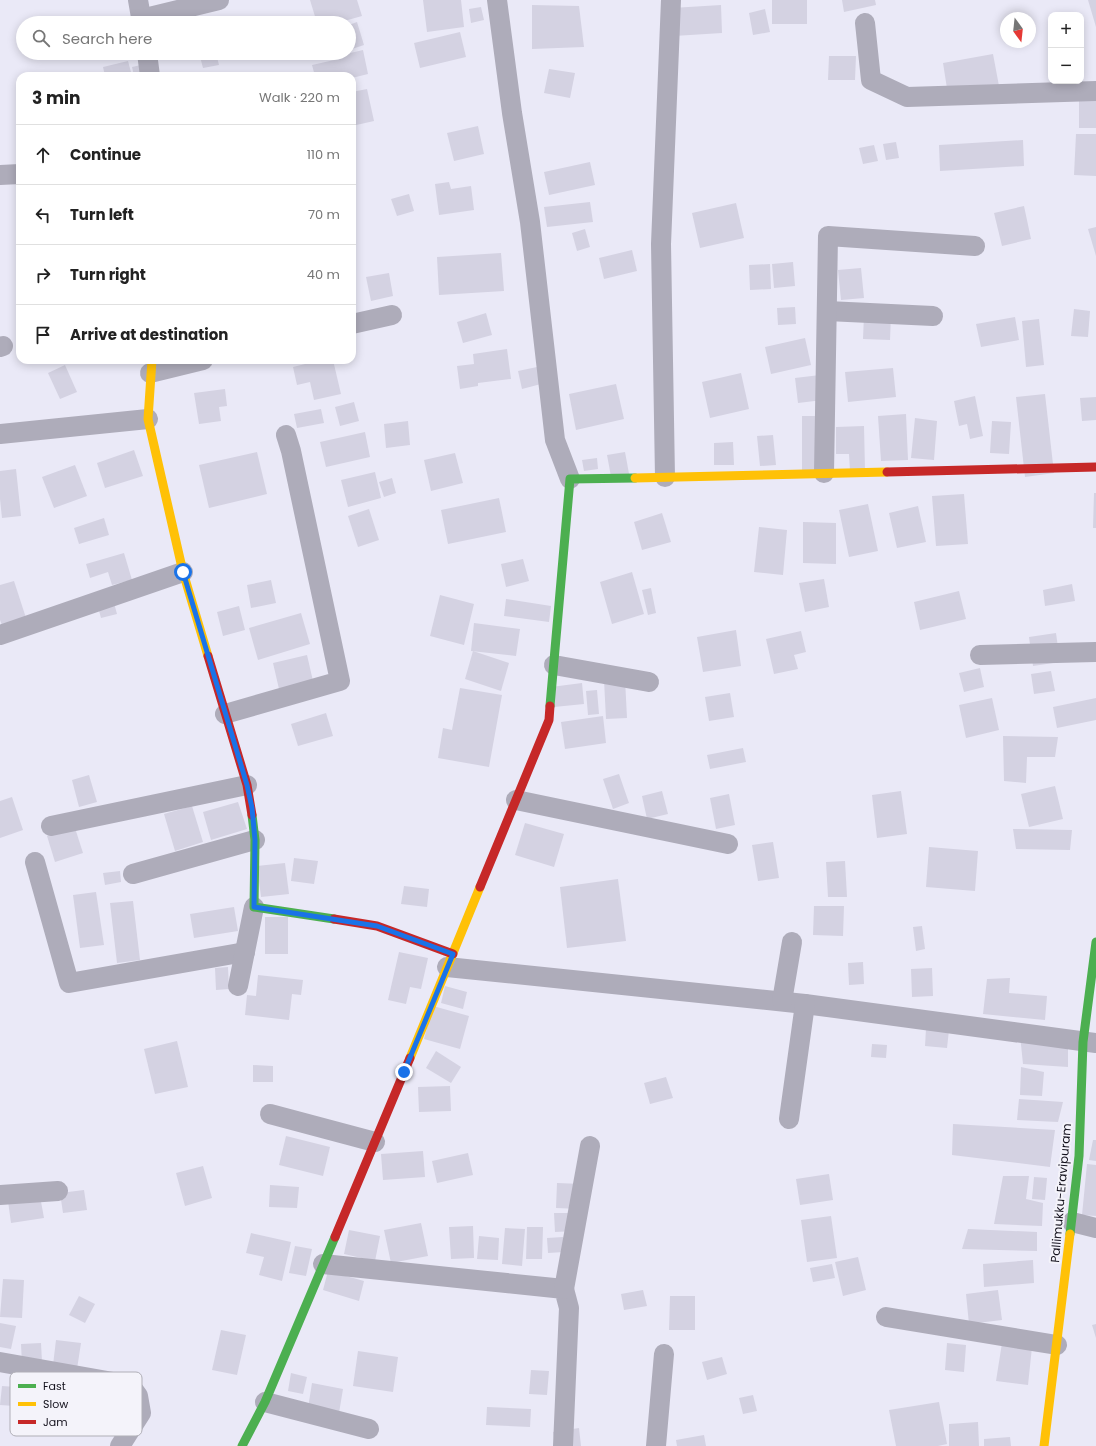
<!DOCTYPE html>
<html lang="en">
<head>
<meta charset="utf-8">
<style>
	:root { --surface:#fff; --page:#f6f6f6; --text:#222; --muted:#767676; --line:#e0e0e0 }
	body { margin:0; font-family:Poppins,sans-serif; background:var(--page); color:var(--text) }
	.controls { position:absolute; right:12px; top:12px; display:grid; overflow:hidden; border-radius:8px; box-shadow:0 2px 10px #0003 }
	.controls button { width:36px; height:36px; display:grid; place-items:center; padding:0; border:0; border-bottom:1px solid var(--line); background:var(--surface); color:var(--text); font:20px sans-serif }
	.compass { position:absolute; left:1000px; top:12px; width:36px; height:36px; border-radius:50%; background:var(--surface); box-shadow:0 2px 10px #0003; rotate:165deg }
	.stop { position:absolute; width:12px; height:12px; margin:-9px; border:3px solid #1a73e8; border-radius:50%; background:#fff }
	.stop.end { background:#1a73e8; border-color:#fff; box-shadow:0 1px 4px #0008 }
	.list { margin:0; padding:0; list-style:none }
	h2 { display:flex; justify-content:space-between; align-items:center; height:52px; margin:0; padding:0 16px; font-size:17px }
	h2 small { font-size:13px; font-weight:400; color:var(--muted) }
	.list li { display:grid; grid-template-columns:26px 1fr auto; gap:12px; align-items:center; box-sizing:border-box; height:60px; padding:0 16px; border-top:1px solid var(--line) }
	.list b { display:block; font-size:15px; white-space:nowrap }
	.list em { font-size:13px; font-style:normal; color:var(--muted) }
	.icon { flex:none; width:22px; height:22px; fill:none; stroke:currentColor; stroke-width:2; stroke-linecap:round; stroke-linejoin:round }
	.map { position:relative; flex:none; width:1096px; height:1446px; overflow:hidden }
	.search { position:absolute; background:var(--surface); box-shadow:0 2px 10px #0003; left:16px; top:16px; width:340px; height:44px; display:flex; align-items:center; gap:10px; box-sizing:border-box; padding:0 14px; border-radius:22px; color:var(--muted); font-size:15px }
	.panel { position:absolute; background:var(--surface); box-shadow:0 2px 10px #0003; left:16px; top:72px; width:340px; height:292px; border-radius:12px }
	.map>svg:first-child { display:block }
	.building { fill:#d4d2e2 }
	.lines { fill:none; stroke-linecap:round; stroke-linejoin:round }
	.street { stroke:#aeacba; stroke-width:20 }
	.fast { stroke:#4caf50; stroke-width:9 }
	.slow { stroke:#ffc107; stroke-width:9 }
	.jam { stroke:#c62828; stroke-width:9 }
	.route { stroke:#1a73e8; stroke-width:5 }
	.labels { text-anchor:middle; stroke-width:4; stroke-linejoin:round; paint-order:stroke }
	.street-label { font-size:12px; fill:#12101b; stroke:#f4f3fa }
	.key { fill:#f4f3fa; stroke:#b0afb7; stroke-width:1 }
	.key-label { font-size:11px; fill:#12101b }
</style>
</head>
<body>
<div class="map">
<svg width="1096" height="1446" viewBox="0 0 1096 1446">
	<rect width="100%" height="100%" fill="#eae9f7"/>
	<!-- building -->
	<g class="building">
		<path d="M310,0H357L362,16L337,23H317Z"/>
		<path d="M423,0H461L464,27L427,32Z"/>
		<rect x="772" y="0" width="35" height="24"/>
		<path d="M842,0H875L876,5L844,12Z"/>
		<path d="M1088,0H1096V27Z"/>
		<path d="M532,5L579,6L584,47L532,49Z"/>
		<path d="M721,5L722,33L674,36L672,8Z"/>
		<path d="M481,7L484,20L471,23L469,9Z"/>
		<path d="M765,9L770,32L753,35L749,13Z"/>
		<path d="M357,22L364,45L349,50V25Z"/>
		<path d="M460,32L466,57L420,68L414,43Z"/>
		<path d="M363,50L368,74L352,78V76H315L312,65L343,58L342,55Z"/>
		<path d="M94,53H109V55L95,58Z"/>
		<path d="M199,53H216L219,65L203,68Z"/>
		<path d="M993,54L999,86L948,95L943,63Z"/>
		<path d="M829,56H856L855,80H828Z"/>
		<path d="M128,61L132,76H105L103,67Z"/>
		<path d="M145,64L148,76H134L132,67Z"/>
		<path d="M549,69L575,73L570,98L544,93Z"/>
		<path d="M237,72V76H224V75Z"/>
		<path d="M367,89L374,121L352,126V92Z"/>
		<rect x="1079" y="98" width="17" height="30"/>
		<path d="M478,126L484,154L454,161L447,133Z"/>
		<path d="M1076,134H1096V176L1074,175Z"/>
		<path d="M1023,140L1024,166L940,171L939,145Z"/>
		<path d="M896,142L899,158L886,160L883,144Z"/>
		<path d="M874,145L878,161L863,164L859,148Z"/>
		<path d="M590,162L595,185L549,195L544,172Z"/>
		<path d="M449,182L451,189L471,186L474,210L439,215L435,184Z"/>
		<path d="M409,194L414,211L397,216L391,199Z"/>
		<path d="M590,202L593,222L547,227L544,207Z"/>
		<path d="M736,203L744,238L700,248L692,213Z"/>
		<path d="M1024,206L1031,239L1002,246L994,213Z"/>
		<path d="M1096,227V256L1088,229Z"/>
		<path d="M585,229L590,247L577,251L572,233Z"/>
		<path d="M632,250L637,271L604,279L599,258Z"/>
		<path d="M501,253L504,291L439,295L437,257Z"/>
		<path d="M793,262L795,286L774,288L772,264Z"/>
		<path d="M770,264L771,289L750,290L749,265Z"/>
		<path d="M861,268L864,298L841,300L838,270Z"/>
		<path d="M389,273L393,296L371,301L366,277Z"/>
		<path d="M795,307L796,324L778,325L777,308Z"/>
		<path d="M1074,309L1090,311L1088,337L1071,336Z"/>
		<path d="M486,313L492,335L463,343L457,322Z"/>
		<path d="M864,315H891L890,340L863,339Z"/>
		<path d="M1015,317L1019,340L981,347L976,324Z"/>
		<path d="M1039,319L1044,365L1026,367L1022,321Z"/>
		<path d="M805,338L811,365L771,374L765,347Z"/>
		<path d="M507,349L511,379L478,383V386L460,389L457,366L474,364L473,354Z"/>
		<path d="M321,360H333L341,394L314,400L310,382L297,385L293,367Z"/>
		<path d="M65,365L77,392L60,399L48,373Z"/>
		<path d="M537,367L541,384L522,389L518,371Z"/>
		<path d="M893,368L896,397L848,402L845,372Z"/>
		<path d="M741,373L749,409L710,418L702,382Z"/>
		<path d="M820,375L823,400L798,403L795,378Z"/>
		<path d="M616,384L624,419L576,430L569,394Z"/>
		<path d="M225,389L227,406L219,407L221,421L199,424L194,393Z"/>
		<path d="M1045,394L1054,473L1025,477L1016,397Z"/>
		<path d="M975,396L983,436L970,439L967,424L959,426L954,401Z"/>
		<path d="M1096,397V420L1082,421L1080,398Z"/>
		<path d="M354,402L359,421L340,426L335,407Z"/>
		<path d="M321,409L324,423L297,428L294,414Z"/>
		<path d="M906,414L908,460L881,461L878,416Z"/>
		<rect x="802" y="416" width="24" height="57"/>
		<path d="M915,418L937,421L934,460L911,458Z"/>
		<path d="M408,421L410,445L386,448L384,424Z"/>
		<path d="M992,421L1011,422L1009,454L990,453Z"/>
		<path d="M864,426L865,470L850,471L849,454H836V427Z"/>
		<path d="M365,432L370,457L326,467L320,442Z"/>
		<path d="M773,435L776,465L760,466L757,436Z"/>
		<path d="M733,442L734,465H714V443Z"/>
		<path d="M134,450L143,476L105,488L97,463Z"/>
		<path d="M257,452L267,494L209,508L199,465Z"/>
		<path d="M625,452L630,479L612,482L607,455Z"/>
		<path d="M455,453L463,483L431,491L424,460Z"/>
		<path d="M597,458L598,469L584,471L582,460Z"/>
		<path d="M75,465L87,496L54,508L42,477Z"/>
		<path d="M16,469L21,516L2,518L0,499V471Z"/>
		<path d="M375,472L381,498L348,507L341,480Z"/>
		<path d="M392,478L396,493L384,497L379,482Z"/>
		<path d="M1094,493H1096V528H1093Z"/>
		<path d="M964,494L968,544L936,546L932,496Z"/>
		<path d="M499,498L506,532L448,544L441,510Z"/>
		<path d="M868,504L878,551L849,557L839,510Z"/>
		<path d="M918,506L926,542L897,548L889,513Z"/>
		<path d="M369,509L379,540L358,547L348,516Z"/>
		<path d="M662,513L671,542L642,550L634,522Z"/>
		<path d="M104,518L109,535L79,544L74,528Z"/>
		<path d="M803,522L836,523V564L803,563Z"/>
		<path d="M759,527L787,530L783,575L754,572Z"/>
		<path d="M124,553L132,580L112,585L108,572L90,578L86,564Z"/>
		<path d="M523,559L529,581L506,587L501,564Z"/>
		<path d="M632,572L644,614L612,624L600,582Z"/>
		<path d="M824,579L829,607L805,612L799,583Z"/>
		<path d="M271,580L276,603L251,608L247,585Z"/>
		<path d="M14,581L27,621L3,628L0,620V585Z"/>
		<path d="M1072,584L1075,601L1045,606L1043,590Z"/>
		<path d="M651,588L656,613L648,615L642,590Z"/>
		<path d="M959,591L966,619L920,630L914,602Z"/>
		<path d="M440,595L474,604L464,645L430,636Z"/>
		<path d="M506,599L551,606L549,622L504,616Z"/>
		<path d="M114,603L117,614L101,618L98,607Z"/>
		<path d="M239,606L245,630L223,636L217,612Z"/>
		<path d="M301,613L310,644L258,660L249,628Z"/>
		<path d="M474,623L520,629L516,656L471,651Z"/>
		<path d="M736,630L741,666L703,672L697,637Z"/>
		<path d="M801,631L806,652L794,655L798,669L774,674L766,639Z"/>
		<path d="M1056,633L1060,662L1033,666L1029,637Z"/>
		<path d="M473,651L509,663L501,691L465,679Z"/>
		<path d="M307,655L313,681L279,689L273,663Z"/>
		<path d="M980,668L984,687L964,692L959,673Z"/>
		<path d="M1051,671L1055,691L1034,694L1031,674Z"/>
		<path d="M625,679L627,718L606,719L604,680Z"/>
		<path d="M582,683L584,704L554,707L551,687Z"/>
		<path d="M460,688L502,695L489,767L438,758L443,728L452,730Z"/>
		<path d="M597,690L599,714L588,715L586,691Z"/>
		<path d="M730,693L734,717L709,721L705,697Z"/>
		<path d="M992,698L999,730L966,738L959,705Z"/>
		<path d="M1096,698V720L1057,728L1053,707Z"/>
		<path d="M326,713L333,736L298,746L291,724Z"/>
		<path d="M603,716L606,743L565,749L561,722Z"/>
		<path d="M1003,736L1058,737L1055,757H1027L1026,783L1004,781Z"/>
		<path d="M743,748L746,762L710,769L707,755Z"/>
		<path d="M619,774L629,803L613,809L603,779Z"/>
		<path d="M89,775L97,802L79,807L72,780Z"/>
		<path d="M1055,786L1063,819L1029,827L1021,794Z"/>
		<path d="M662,791L668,814L647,819L642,796Z"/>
		<path d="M901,791L907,834L877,838L872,795Z"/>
		<path d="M729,794L735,825L716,829L710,798Z"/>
		<path d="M12,797L23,830L0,838V801Z"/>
		<path d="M238,802L247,829L211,840L203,812Z"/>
		<path d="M192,806L203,842L175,851L164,814Z"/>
		<path d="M525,823L564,834L554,867L515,855Z"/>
		<path d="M75,828L83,853L55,862L47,836Z"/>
		<path d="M1013,829L1072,830L1070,850L1016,849Z"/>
		<path d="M773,842L779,878L758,881L752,845Z"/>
		<path d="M929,847L978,851L975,891L926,887Z"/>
		<path d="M294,858L318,861L314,884L291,881Z"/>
		<path d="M845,861L847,897H828L826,862Z"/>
		<path d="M285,863L289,894L261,897L257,866Z"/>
		<path d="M120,871L121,882L105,885L103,873Z"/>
		<path d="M618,879L626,941L567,948L560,887Z"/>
		<path d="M404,886L429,889L427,907L401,904Z"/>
		<path d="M96,892L104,945L80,948L73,895Z"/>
		<path d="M133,901L140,960L117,963L110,903Z"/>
		<path d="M814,906H844L843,936L813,935Z"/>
		<path d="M234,907L238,931L194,938L190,914Z"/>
		<rect x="265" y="917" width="23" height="37"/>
		<path d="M922,926L925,949L916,951L913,927Z"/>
		<path d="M399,952L428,958L421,989L410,987L406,1004L388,1000Z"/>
		<path d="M863,962L864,984L849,985L848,963Z"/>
		<path d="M228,967L229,989L216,990L215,968Z"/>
		<path d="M932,968L933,996L912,997L911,969Z"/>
		<path d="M258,975L303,980L301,995L292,994L289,1020L245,1015L247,995L256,996Z"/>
		<path d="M1010,978L1009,993L1047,996L1045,1020L983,1014L987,979Z"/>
		<path d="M445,986L467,992L463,1009L441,1003Z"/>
		<path d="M433,1006L469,1016L460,1049L424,1039Z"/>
		<path d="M926,1029L949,1030L947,1048L925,1046Z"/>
		<path d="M1020,1035L1068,1042V1067L1023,1064Z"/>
		<path d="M177,1041L188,1087L155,1094L144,1049Z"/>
		<path d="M872,1044L887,1045L886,1058L871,1057Z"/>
		<path d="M436,1051L461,1067L451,1083L426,1068Z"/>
		<path d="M253,1065L273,1066V1082H253Z"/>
		<path d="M1021,1067L1044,1072L1042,1096L1020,1095Z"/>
		<path d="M666,1077L673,1098L650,1104L644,1083Z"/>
		<path d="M450,1086L451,1111L419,1112L418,1087Z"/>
		<path d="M1019,1099L1063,1102L1058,1122L1017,1120Z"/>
		<path d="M953,1124L1055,1130L1050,1167L952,1155Z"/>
		<path d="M286,1136L330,1147L323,1176L279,1165Z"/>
		<path d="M1093,1140H1096V1161L1089,1160Z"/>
		<path d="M423,1151L425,1177L383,1180L381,1154Z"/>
		<path d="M468,1153L473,1175L437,1183L432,1161Z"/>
		<path d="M1087,1164L1096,1165V1216L1082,1215Z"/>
		<path d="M203,1166L212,1198L185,1206L176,1173Z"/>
		<path d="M829,1174L833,1200L800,1205L796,1179Z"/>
		<path d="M1003,1176H1029L1026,1199L1043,1203L1042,1226L994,1224Z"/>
		<path d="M1034,1177L1047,1178L1045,1200L1032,1199Z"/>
		<path d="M557,1183L582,1184L580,1209L556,1208Z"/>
		<path d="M270,1185L299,1187L297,1208L269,1207Z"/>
		<path d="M84,1190L87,1210L63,1213L60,1193Z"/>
		<path d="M40,1196L44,1218L11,1223L8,1201Z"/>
		<path d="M554,1213H575L576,1231L555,1232Z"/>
		<path d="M831,1216L837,1258L807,1262L801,1220Z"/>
		<path d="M421,1223L428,1256L391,1263L384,1230Z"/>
		<path d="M473,1226L474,1258L451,1259L449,1227Z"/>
		<path d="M527,1227H543L542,1259H526Z"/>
		<path d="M505,1228L525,1229L522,1266L502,1264Z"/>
		<path d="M968,1229L1037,1232V1251L962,1249Z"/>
		<path d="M349,1230L380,1236L375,1261L344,1254Z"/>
		<path d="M251,1233L291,1242L282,1281L259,1275L264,1257L246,1253Z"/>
		<path d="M479,1236L499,1238L498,1260L477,1259Z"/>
		<path d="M563,1237L564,1252L548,1253L547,1238Z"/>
		<path d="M295,1246L312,1249L306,1276L289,1273Z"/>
		<path d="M858,1257L866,1290L843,1296L835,1262Z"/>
		<path d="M1033,1260L1034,1283L984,1287L983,1264Z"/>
		<path d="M832,1264L835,1278L813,1282L810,1268Z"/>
		<path d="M328,1271L364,1281L359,1301L323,1290Z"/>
		<path d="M3,1279L24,1280L22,1318L0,1317Z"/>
		<path d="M643,1290L647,1306L624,1310L621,1294Z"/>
		<path d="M998,1290L1002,1320L969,1324L966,1294Z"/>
		<path d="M79,1296L95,1304L85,1323L69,1315Z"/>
		<path d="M670,1296H695V1330H669Z"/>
		<path d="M0,1323L16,1326L11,1349L0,1347Z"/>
		<path d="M1096,1324V1338L1092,1325Z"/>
		<path d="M221,1330L246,1335L237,1375L212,1370Z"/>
		<path d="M56,1340L81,1343L77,1369L53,1365Z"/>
		<path d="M41,1343L42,1362L22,1364L21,1344Z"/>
		<path d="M947,1343L966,1345L964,1372L945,1370Z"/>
		<path d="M1002,1343L1032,1347L1028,1385L996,1381Z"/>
		<path d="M358,1351L398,1357L393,1392L353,1386Z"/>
		<path d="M722,1357L727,1374L707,1380L702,1362Z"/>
		<path d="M531,1370L549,1371L547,1395L529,1394Z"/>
		<path d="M291,1373L307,1377L303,1394L288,1391Z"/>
		<path d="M312,1383L343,1389L339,1413L308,1408Z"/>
		<path d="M2,1386L30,1388L29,1407L0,1405Z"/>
		<path d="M753,1395L757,1411L743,1414L739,1398Z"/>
		<path d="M939,1402L947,1444L938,1446H896L889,1410Z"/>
		<path d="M487,1407L531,1409L530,1427L486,1425Z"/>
		<path d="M978,1422L979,1446H949V1424Z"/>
		<path d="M579,1428L581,1446H555L553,1432Z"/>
		<path d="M704,1435L706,1446H677L676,1440Z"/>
		<path d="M1010,1437L1011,1446H984V1439Z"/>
	</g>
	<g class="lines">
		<!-- street -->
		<g class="street">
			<path d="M138,0L142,23"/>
			<path d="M497,0L512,113L530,222L555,440L570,479"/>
			<path d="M141,19L219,0"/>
			<path d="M865,23L871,80L907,97L1096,91"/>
			<path d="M147,53L150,76"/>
			<path d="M0,175L20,174"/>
			<path d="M827,311L933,316"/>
			<path d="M352,324L392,315"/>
			<path d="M0,347L3,346"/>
			<path d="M150,373L203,360"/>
			<path d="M0,434L148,419"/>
			<path d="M824,473L828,236L975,246"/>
			<path d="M665,477L661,244L671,0"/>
			<path d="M0,635L183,572"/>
			<path d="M980,655L1096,652"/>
			<path d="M554,665L649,682"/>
			<path d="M225,714L340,681L291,451L286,435"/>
			<path d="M516,800L728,844"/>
			<path d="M51,826L247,785"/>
			<path d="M35,862L69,983L245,952"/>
			<path d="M133,874L255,840"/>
			<path d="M447,967L805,1004L1096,1043"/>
			<path d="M238,986L254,907"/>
			<path d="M782,1001L792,942"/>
			<path d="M270,1114L375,1142"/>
			<path d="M789,1119L805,1004"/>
			<path d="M0,1195L58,1191"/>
			<path d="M1072,1222L1096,1228"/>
			<path d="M323,1264L564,1289L569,1308L563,1446"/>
			<path d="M564,1289L590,1146"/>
			<path d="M886,1317L1057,1345"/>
			<path d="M0,1362L130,1385L138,1396L141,1413L120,1446"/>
			<path d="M265,1402L369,1429"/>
			<path d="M656,1446L664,1354"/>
		</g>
		<!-- fast -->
		<g class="fast">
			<path d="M550,706L570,479L635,478"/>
			<path d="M252,815L255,840L254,907L334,919"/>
			<path d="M1070,1234L1079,1156L1083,1042L1096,942"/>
			<path d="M242,1446L265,1402L335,1237"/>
		</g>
		<!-- slow -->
		<g class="slow">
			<path d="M152,360L148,419L183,572L208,656"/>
			<path d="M635,478L887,472"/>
			<path d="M410,1058L480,887"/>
			<path d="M1044,1446L1070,1234"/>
		</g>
		<!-- jam -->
		<g class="jam">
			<path d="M887,472L1096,467"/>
			<path d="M208,656L247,785L252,815"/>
			<path d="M480,887L549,720L550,706"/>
			<path d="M334,919L377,926L453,954"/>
			<path d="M335,1237L410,1058"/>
		</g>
	</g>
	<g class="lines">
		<!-- route -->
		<path class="route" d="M183,572L247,785L252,808L255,840L254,907L377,926L453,954L404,1072"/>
	</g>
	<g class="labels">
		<!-- street labels -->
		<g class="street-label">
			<text transform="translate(1061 1193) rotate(-85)" y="4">Pallimukku-Eravipuram</text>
		</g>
	</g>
	<!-- legend -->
	<rect x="10" y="1372" width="132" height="64" rx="6" class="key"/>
	<rect x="18" y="1384" width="18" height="4" fill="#4caf50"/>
	<rect x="18" y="1402" width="18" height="4" fill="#ffc107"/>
	<rect x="18" y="1420" width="18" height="4" fill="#c62828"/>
	<g class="key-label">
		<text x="43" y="1390">Fast</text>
		<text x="43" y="1408">Slow</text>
		<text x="43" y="1426">Jam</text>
	</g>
</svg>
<div class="controls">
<button>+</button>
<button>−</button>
</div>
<svg class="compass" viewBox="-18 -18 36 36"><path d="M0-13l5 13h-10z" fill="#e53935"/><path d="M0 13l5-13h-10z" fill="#767676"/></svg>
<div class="stop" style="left:183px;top:572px"></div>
<div class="stop end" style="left:404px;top:1072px"></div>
<div class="search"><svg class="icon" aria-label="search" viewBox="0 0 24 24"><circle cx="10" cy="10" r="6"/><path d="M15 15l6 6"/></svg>Search here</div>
<section class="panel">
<h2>3 min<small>Walk · 220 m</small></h2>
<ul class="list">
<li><svg class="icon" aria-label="ahead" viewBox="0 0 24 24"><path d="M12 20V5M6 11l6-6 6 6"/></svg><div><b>Continue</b></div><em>110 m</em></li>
<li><svg class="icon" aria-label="left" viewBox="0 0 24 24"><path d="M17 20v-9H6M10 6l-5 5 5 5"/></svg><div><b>Turn left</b></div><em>70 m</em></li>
<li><svg class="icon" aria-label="right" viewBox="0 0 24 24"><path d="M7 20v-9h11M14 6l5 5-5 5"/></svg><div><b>Turn right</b></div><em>40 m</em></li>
<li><svg class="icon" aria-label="arrive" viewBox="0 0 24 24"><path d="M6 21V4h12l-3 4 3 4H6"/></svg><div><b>Arrive at destination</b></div></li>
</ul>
</section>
</div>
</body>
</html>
